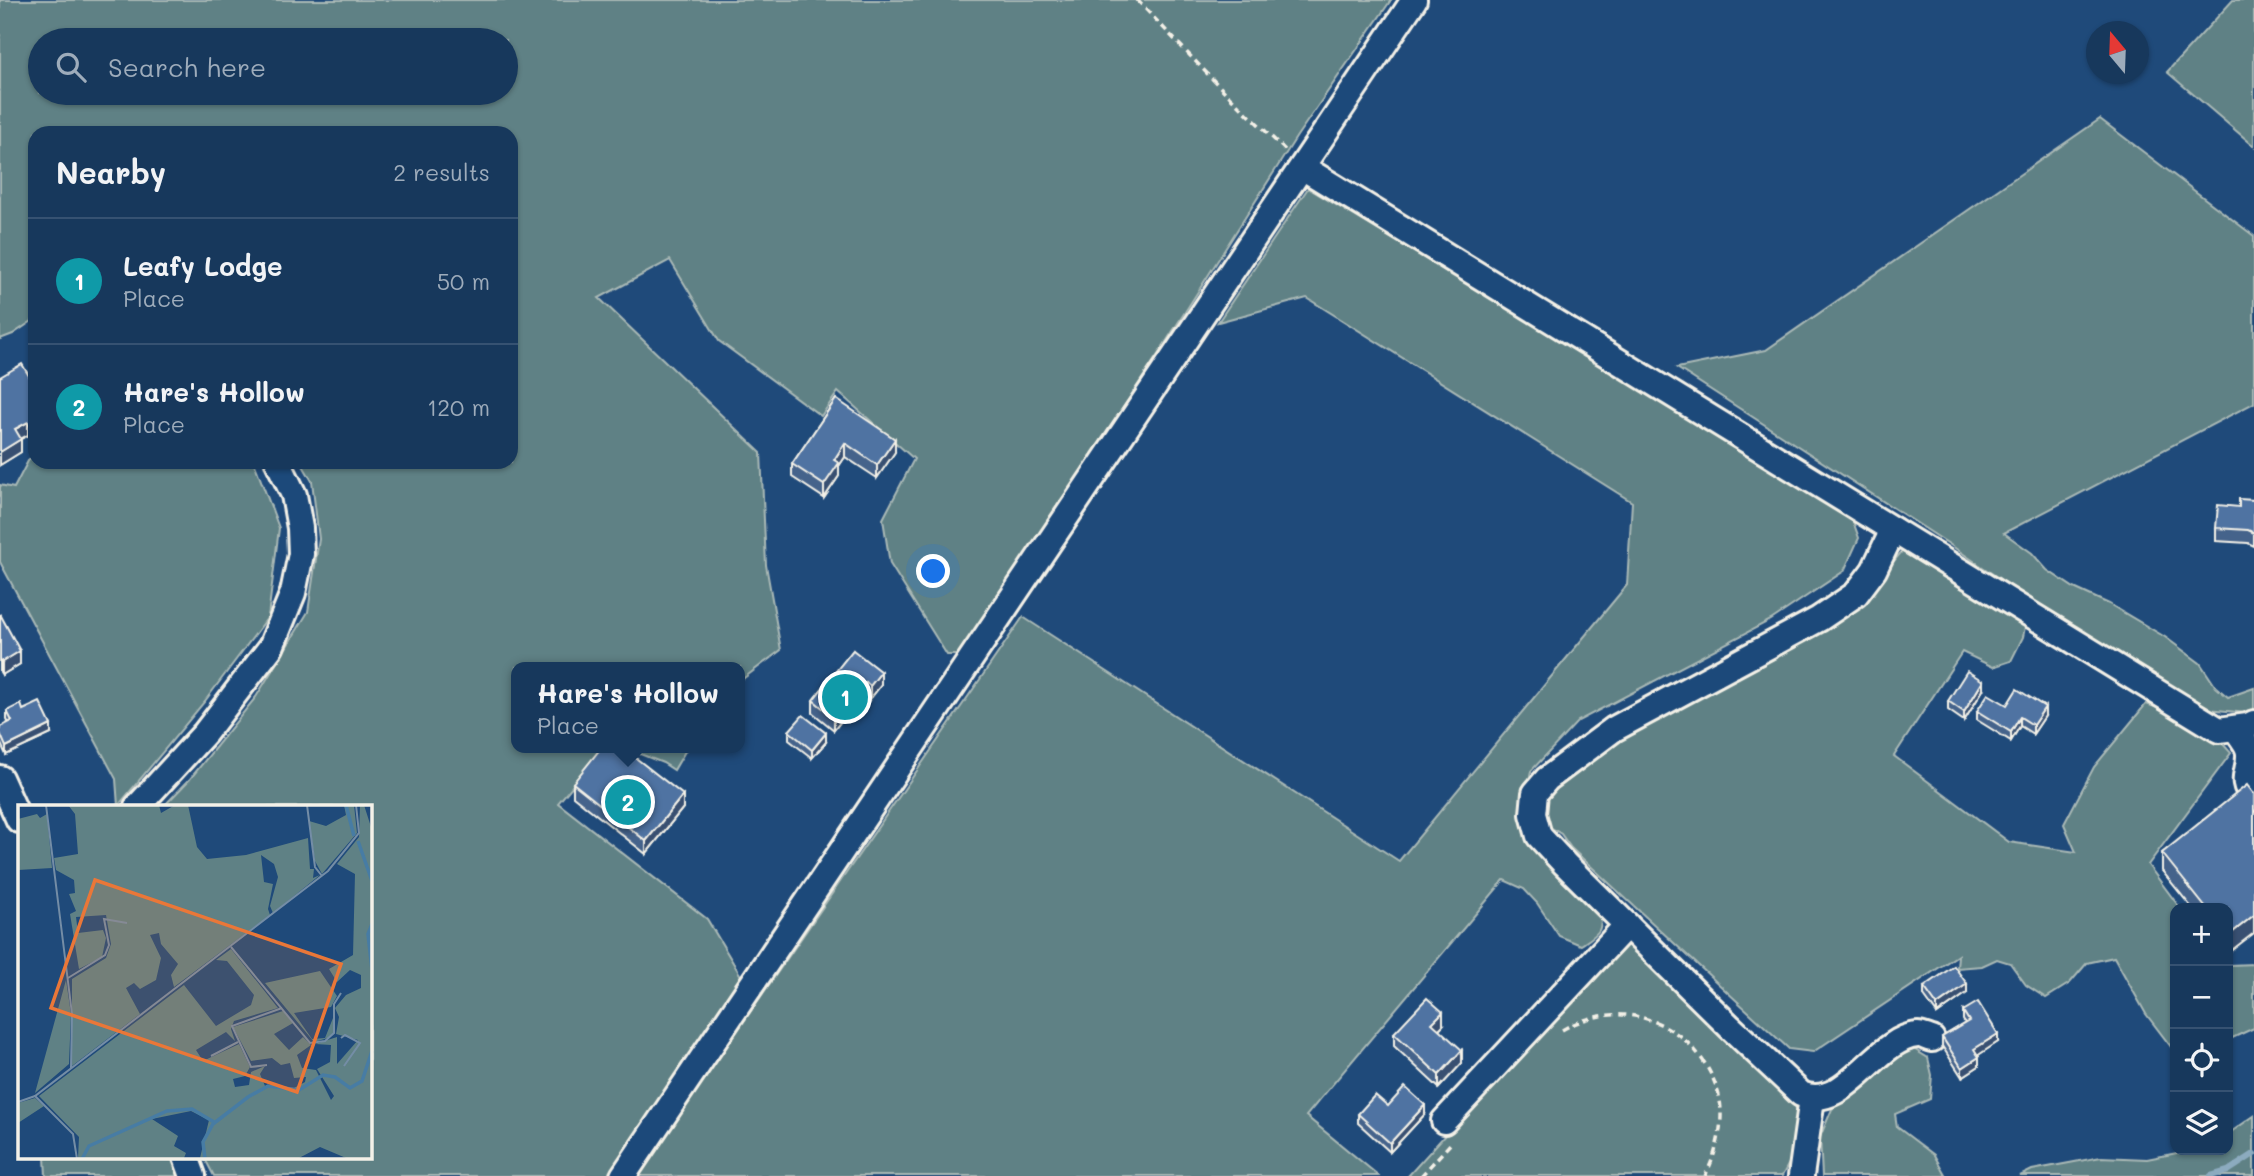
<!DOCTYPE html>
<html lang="en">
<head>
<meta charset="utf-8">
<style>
	:root { --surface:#17385c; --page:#203f62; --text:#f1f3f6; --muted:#9eacbb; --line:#365272; --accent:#ff9aa2 }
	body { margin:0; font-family:Mali,sans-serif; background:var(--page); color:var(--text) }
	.controls { position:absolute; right:21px; bottom:21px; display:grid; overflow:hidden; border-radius:14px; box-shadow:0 2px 5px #0004 }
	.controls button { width:63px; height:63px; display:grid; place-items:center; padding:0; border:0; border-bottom:2px solid var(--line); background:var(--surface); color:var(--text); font:35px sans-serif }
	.compass { position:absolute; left:2086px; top:21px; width:63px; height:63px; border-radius:50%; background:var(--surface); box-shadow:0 2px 5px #0004; rotate:341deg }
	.you { position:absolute; left:934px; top:572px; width:24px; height:24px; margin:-18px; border:5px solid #fff; border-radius:50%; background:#1a73e8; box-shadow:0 0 0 10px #1a73e833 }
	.badge { display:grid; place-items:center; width:46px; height:46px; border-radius:50%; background:var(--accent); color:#fff; font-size:23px; font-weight:700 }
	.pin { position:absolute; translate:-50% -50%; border:4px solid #fff; box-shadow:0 2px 7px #0006 }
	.popup { position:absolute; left:511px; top:662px; width:234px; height:91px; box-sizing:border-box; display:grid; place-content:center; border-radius:14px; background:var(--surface); filter:drop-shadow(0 2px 5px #0005); font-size:23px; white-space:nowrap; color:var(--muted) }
	.popup b { font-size:26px; color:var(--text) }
	.popup::after { content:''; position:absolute; left:50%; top:100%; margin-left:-14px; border:14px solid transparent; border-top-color:var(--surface) }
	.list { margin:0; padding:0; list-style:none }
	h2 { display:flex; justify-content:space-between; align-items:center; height:91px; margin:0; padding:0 28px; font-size:30px }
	h2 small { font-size:23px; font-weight:400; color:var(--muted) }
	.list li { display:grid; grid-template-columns:46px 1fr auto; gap:21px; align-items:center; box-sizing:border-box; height:126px; padding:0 28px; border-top:2px solid var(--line) }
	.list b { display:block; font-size:26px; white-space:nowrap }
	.list p { margin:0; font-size:23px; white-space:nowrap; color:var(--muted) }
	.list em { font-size:23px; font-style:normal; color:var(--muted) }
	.icon { flex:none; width:38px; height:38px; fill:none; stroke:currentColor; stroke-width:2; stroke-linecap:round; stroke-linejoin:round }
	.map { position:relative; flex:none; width:2254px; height:1176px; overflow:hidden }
	.search { position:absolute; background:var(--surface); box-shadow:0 2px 5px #0004; left:28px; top:28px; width:490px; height:77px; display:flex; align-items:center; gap:18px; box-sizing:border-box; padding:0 24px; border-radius:38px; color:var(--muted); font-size:26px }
	.panel { position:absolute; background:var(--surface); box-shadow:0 2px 5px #0004; left:28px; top:126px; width:490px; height:343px; border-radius:21px }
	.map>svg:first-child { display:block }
	.green { fill:#5f8185; stroke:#aab9b6; stroke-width:2; fill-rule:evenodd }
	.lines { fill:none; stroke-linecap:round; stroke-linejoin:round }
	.stream { stroke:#8cabbf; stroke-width:6 }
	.minor-casing { stroke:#f4f1e8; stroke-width:30 }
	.path { stroke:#f4f1e8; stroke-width:3.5; stroke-dasharray:7 5; stroke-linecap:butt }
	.minor { stroke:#1f4a7a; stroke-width:24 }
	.wall { fill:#44638b; stroke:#f4f1e8; stroke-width:2 }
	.shaded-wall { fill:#375071; stroke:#f4f1e8; stroke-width:2 }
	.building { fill:#4f73a2; stroke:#f4f1e8; stroke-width:2 }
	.inset-river { fill:none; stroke:#477ca4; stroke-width:3.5 }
	.inset-road { fill:none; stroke:#748da6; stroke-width:2 }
	.view { fill:#ea7738; fill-opacity:0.15; stroke:#ea7738; stroke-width:3.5 }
	.inset-edge { fill:none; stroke:#f4f1e8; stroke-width:3.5 }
</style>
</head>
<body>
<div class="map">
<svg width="2254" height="1176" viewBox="0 0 2254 1176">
	<rect width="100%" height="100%" fill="#1f4a7a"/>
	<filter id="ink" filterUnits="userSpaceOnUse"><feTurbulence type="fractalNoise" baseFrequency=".0143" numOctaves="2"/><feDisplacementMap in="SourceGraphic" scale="14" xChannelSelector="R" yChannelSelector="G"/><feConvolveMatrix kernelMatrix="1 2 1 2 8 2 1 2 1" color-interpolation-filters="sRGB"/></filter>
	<g filter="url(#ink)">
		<!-- green -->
		<g class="green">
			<path d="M0,0H1391L1297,136L1157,356L960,655H947L890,564L883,519L914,459L838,392L821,416L719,341L670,260L599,298L761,453L766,565L781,650L740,681V667H516V748H604L558,803L707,919L741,976L609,1176H214L204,1157H369V807H163L190,779L256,697L308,612L319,539L312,481L301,462H511V133H35V319L13,334L0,339ZM40,40H506V93H40Z"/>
			<path d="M2233,0H2254V146L2167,72Z"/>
			<path d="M2100,119L2254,236V403L2004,533L2032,553L2047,570L2074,588L2109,604L2165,637L2200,663L2216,687L2228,697L2254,688V710L2247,713L2207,709L2054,616L1949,544L1677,368L1766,350Z"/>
			<path d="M1308,188L1851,516L1859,538L1844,571L1771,620L1578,721L1531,771L1522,811L1600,910C1603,932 1599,933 1581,945L1559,936L1537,903L1524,889L1504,880L1306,1116L1379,1176H637L1023,617L1399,861L1627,585L1632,502L1307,298L1218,322Z"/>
			<path d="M35,457V462H254L279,528L268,617L205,701L118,806L116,779L0,562V485L14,488L29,459Z"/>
			<path d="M1904,549L2026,622L2023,637L2011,661L1993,667L1962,652L1894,756L2009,842L2076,852L2064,824L2094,767L2146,704C2176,713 2211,728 2231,753L2148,865L2180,908H2175V1052L2146,1014L2114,957L2087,963L2070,983L2046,998L2026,985L2010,963L1997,959L1982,966L1957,968L1958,955L1813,1052L1789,1049L1571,848L1561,834L1544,823L1541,799L1614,739L1868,592Z"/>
			<path d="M625,748H687L674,770L663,763Z"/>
			<path d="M1625,941L1639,943L1793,1097L1797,1113L1794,1154L1782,1176H1408L1608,955Z"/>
			<path d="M2254,964V1028L2228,1040V965Z"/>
			<path d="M1912,1048L1928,1058L1932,1075L1930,1099L1895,1114L1897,1127L1934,1155L1946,1176H1822L1820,1137L1832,1109L1889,1062Z"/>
			<path d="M2254,1116V1176H2020L2032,1170L2101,1157L2147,1159L2192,1150H2228V1134Z"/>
			<path d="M45,1157H176L183,1176H46Z"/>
		</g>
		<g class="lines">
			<!-- stream -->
			<path class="stream" d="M2211,1176L2228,1171L2254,1154"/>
			<defs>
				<g id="minor">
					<path d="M1302,167L2219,730L2248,726L2254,723"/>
					<path d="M1893,530L1874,570L1856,594L1819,619L1614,729L1547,779L1535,793L1533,814L1539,836L1565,864L1730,1027L1801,1094C1844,1113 1876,1039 1917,1035C1921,1034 1927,1038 1932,1039"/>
					<path d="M2235,728C2239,735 2249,745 2249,754C2250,774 2238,779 2254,798"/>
					<path d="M0,778L19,820"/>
					<path d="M137,807L205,733L271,647L293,593L301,554L300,528L294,495L278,462"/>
					<path d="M1444,1121L1627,925"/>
					<path d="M186,1157L193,1176"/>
					<path d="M623,1176L1414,0"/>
					<path d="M1801,1176L1812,1098"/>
				</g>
			</defs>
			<!-- minor casing -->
			<use href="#minor" class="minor-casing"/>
			<!-- path -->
			<g class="path">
				<path d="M1137,0L1219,86L1285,150"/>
				<path d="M1562,1030C1624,994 1697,1024 1718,1092C1726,1118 1717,1153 1705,1176"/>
				<path d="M1421,1176L1452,1142"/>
			</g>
			<!-- minor -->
			<use href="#minor" class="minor"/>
		</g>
		<!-- wall -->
		<g class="wall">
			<path d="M35,386V447L28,435L21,439V452L0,465Z"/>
			<path d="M836,399L895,452L877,478L845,457L839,466V476L824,498L792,477V464Z"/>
			<path d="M2254,500V546L2248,543L2216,541V528L2239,507Z"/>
			<path d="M0,614L20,664L2,675L0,672Z"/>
			<path d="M853,650L881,685L870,699L866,696L851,715L848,712L834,730L813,713V700Z"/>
			<path d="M1983,690L1964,721L1948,710V701Z"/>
			<path d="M2007,705L2045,716L2033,734L2020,726L2011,741L1977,720V711Z"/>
			<path d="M23,710L51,734L6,755L0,742V727L9,723L7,720V711Z"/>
			<path d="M789,731L826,742L812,758L789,740Z"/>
			<path d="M573,783L683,808L646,854L573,796Z"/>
			<path d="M2254,794L2228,953V908H2192L2162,871V853Z"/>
			<path d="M1924,987L1967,993L1937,1014L1924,996Z"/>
			<path d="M1963,1011L1998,1042L1978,1055L1979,1066L1962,1077L1942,1046V1037L1965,1023L1963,1020Z"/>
			<path d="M1443,1025L1439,1029L1462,1063L1439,1088L1394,1046V1033Z"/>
			<path d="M1388,1106L1425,1114L1390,1152L1358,1123V1114Z"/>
		</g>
		<!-- shaded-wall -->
		<g class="shaded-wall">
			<path d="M28,422V435L15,442V429Z"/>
			<path d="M21,439V452L0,465V452Z"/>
			<path d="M895,439V452L877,478V465Z"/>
			<path d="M845,443V457L839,466V476L824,498V485L834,460Z"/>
			<path d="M20,651V664L2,675V662Z"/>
			<path d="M881,672V685L870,699V686Z"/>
			<path d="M1983,681V690L1964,721V712Z"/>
			<path d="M866,682V696L851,715V702Z"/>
			<path d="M848,699V712L834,730V717Z"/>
			<path d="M2045,707V716L2033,734V725Z"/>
			<path d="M2020,717V726L2011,741V732Z"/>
			<path d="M51,725V734L6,755V747Z"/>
			<path d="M826,733V742L812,758V750Z"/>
			<path d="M683,795V808L646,854V841Z"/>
			<path d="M2254,915V933L2228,953V936Z"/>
			<path d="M1967,984V993L1937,1014V1005Z"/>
			<path d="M1443,1012V1025L1432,1036V1023Z"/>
			<path d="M1998,1034V1042L1974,1058V1049Z"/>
			<path d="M1462,1050V1063L1439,1088V1075Z"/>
			<path d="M1979,1057V1066L1962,1077V1068Z"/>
			<path d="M1425,1105V1114L1390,1152V1143Z"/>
		</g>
		<!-- building -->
		<g class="building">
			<path d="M22,364L35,386V434L28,422L15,429L21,439L0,452V377Z"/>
			<path d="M836,399L895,439L877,465L845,443L834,460L839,463L824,485L792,464Z"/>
			<path d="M2239,499L2254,500V533L2248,530L2216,528L2218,505L2239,507Z"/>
			<path d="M0,614L20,651L2,662L0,659Z"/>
			<path d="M853,650L881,672L870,686L866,682L851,702L848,699L834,717L813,700Z"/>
			<path d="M1967,671L1983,681L1964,712L1948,701Z"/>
			<path d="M2017,689L2045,707L2033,725L2020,717L2011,732L1977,711L1988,694L2007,705Z"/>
			<path d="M40,702L51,725L6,747L0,733V727L12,721L7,711L21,704L23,710Z"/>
			<path d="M803,715L826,733L812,750L789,731Z"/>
			<path d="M601,748H623L683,795L646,841L573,783Z"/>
			<path d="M2247,785L2254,794V915L2228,936V908H2206L2162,853Z"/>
			<path d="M1954,966L1967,984L1937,1005L1924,987Z"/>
			<path d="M1427,998L1443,1012L1432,1023L1462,1050L1439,1075L1394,1033Z"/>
			<path d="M1978,1002L1998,1034L1974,1049L1979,1057L1962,1068L1942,1037L1969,1021L1963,1011Z"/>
			<path d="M1405,1087L1425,1105L1390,1143L1358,1114L1375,1095L1388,1106Z"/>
		</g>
	</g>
	<!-- overview -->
	<g transform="translate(18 805)">
		<rect width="354" height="354" fill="#1f4a7a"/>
		<path d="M50,0H141L143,8L157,0H170L179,42L189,54L228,50L290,33L292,64H296L295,73L302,70L255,108L252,101L260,72L256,59L243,50L246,77L255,79L250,104L252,110L156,182L153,170L160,159L143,139L141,128L132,130L143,153L138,175L122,184L116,178L108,183L122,209L54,261V174L88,153L93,139L88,110L58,112L60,128L85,125L88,133L84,152L61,164L52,109L58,106L51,89L57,88L56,75L38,65L36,53L60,49L57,9ZM326,0H336L339,28L304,69L297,56L291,16L308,21L328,10ZM342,0H346L354,25L353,353H328L302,342L281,353H182L191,315L173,306L134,314L160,331L156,341L168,348L166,353H60L61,332L21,291L166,180L198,221L233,200L236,190L209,156L198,155L213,144L260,203L216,216L213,224L217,236L208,227L178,245L185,256L221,239L232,262L227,271L215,274L217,282L231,280L233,267L247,261L242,269L247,281L276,283L287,277L288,272L276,273L272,258L263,260L254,253L233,256L215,222L265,206L275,218L256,229L271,245L285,232L293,240L279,250L284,263L298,265L313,295L316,291L299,264L312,257L313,240L297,239L319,232V259L340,235L318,229L321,212L317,203L328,190L343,183V170L332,165L319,177L311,164L335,150L337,69L319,59L341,32ZM19,9L22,13L29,9L34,63L0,65V14ZM302,166L319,191L313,202L276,208L294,234L307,233L315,213V229L310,233L296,237L247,178ZM48,175L53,209L51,259L17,288ZM17,293L26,301L0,318V298Z" fill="#5f8185"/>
		<path class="inset-river" d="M328,0L336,31M340,36L354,76M354,119L350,129L354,165M64,354L71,341L149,306L174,304L196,317M187,354L185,337L195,319L230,292L250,281L281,285L305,270L317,272L332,283L344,276L354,246"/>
		<path class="inset-road" d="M28,0L54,209L53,263M289,0L297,62L304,71M213,142L292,238L307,236L316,228V199L323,188M50,173L87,150L91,140L86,114L109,118M323,233L327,230L342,238L326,261M193,251L220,237M249,260L233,262L214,221L264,203M17,291L55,329L59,354M0,297L17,291L310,66L341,28L338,0"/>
		<path class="view" d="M77,75L323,159L279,287L33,203Z"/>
		<rect width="354" height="354" class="inset-edge"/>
	</g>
</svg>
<div class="controls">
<button>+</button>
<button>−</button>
<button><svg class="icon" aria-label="locate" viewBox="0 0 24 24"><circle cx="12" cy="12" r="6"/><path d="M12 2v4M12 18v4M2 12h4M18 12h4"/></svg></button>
<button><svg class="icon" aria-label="layers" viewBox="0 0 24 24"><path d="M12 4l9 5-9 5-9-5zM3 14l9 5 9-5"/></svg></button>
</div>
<svg class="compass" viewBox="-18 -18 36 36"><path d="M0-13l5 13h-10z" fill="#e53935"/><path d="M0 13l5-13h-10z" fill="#9eacbb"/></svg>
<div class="you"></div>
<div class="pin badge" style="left:845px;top:697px;background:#0f9aa8">1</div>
<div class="pin badge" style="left:628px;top:802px;background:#0f9aa8">2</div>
<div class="popup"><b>Hare's Hollow</b>Place</div>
<div class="search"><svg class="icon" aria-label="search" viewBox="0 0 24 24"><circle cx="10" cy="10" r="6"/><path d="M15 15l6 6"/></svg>Search here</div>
<section class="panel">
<h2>Nearby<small>2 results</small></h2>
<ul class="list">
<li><span class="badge" style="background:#0f9aa8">1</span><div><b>Leafy Lodge</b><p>Place</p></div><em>50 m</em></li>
<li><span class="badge" style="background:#0f9aa8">2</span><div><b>Hare's Hollow</b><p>Place</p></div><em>120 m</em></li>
</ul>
</section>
</div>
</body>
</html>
